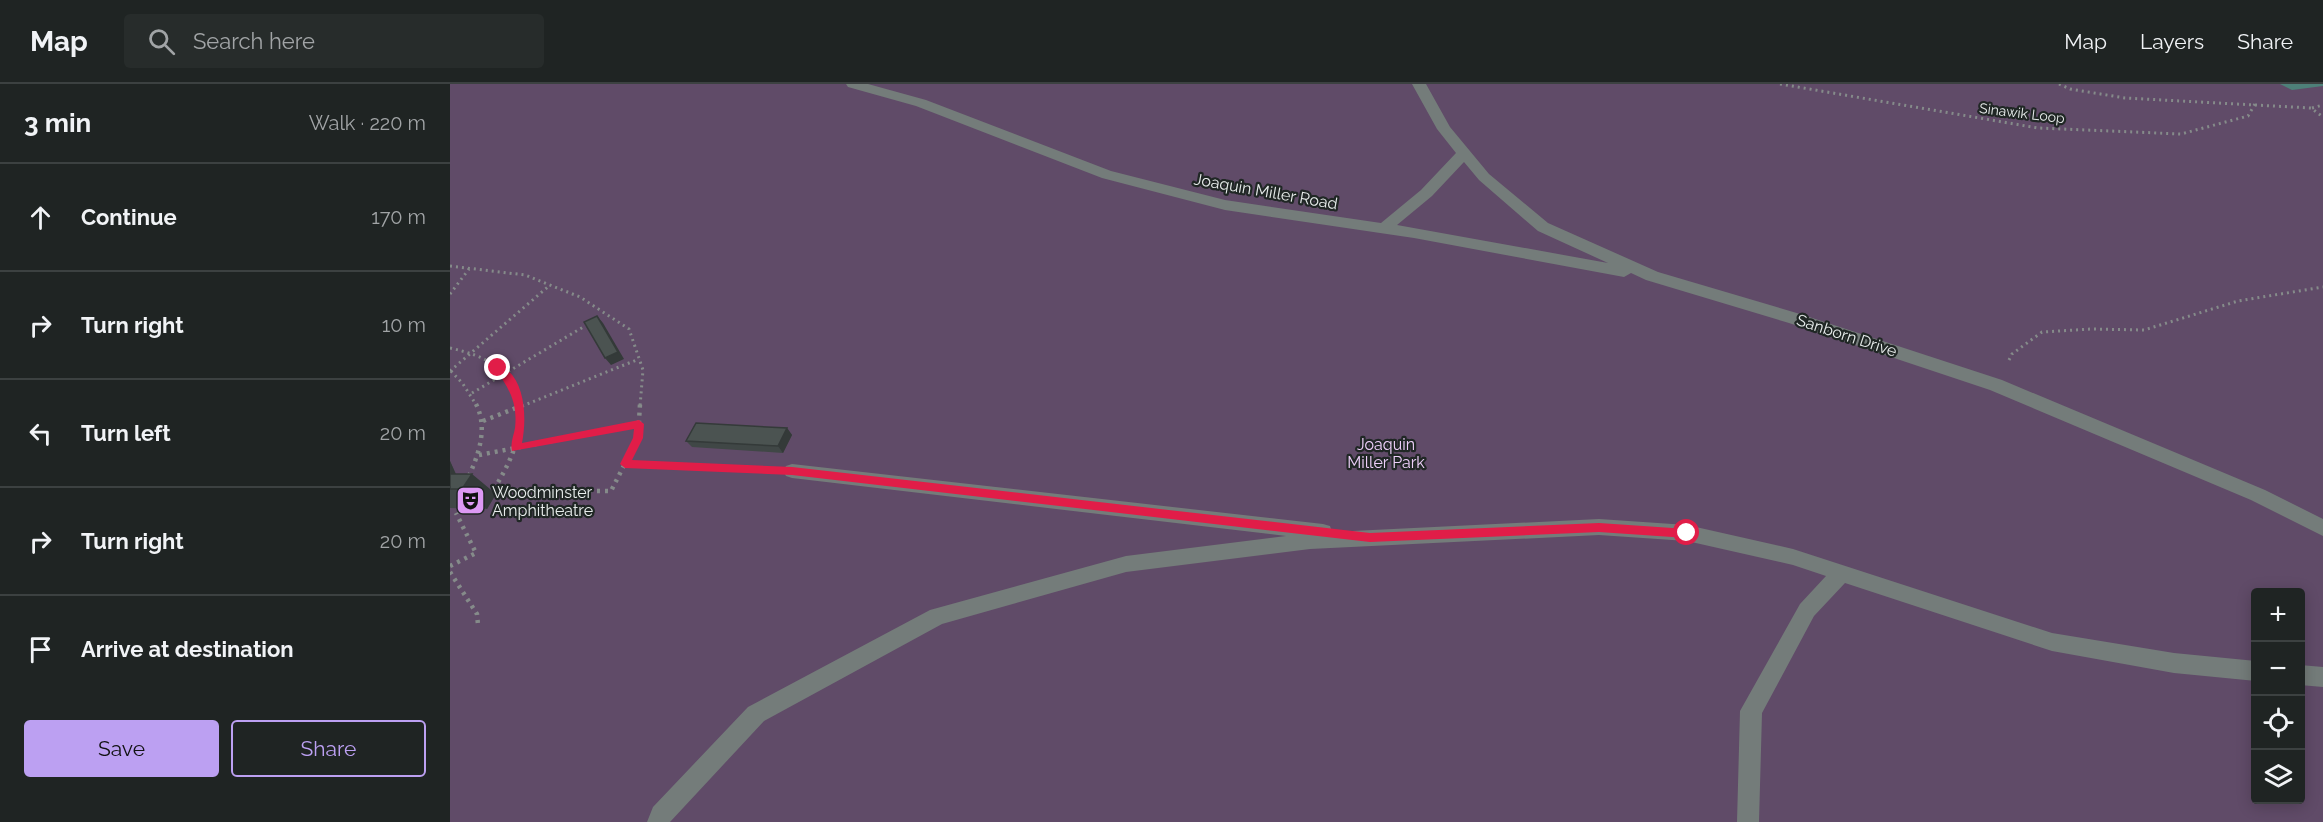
<!DOCTYPE html>
<html lang="en">
<head>
<meta charset="utf-8">
<style>
	:root { --surface:#1f2423; --page:#272c2b; --text:#f1f3f6; --muted:#a1a4a6; --line:#3c4141; --accent:#bca0f2 }
	body { margin:0; font-family:Raleway,sans-serif; background:var(--page); color:var(--text) }
	.controls { position:absolute; right:18px; bottom:18px; display:grid; overflow:hidden; border-radius:6px; box-shadow:0 3px 15px #0003 }
	.controls button { width:54px; height:54px; display:grid; place-items:center; padding:0; border:0; border-bottom:2px solid var(--line); background:var(--surface); color:var(--text); font:30px sans-serif }
	.stop { position:absolute; width:18px; height:18px; margin:-14px; border:4px solid #e11d48; border-radius:50%; background:#fff }
	.stop.end { background:#e11d48; border-color:#fff; box-shadow:0 2px 6px #0008 }
	.list { margin:0; padding:0; list-style:none }
	h2 { display:flex; justify-content:space-between; align-items:center; height:78px; margin:0; padding:0 24px; font-size:26px }
	h2 small { font-size:20px; font-weight:400; color:var(--muted) }
	.list li { display:grid; grid-template-columns:39px 1fr auto; gap:18px; align-items:center; box-sizing:border-box; height:108px; padding:0 24px; border-top:2px solid var(--line) }
	.list b { display:block; font-size:22px; white-space:nowrap }
	.list em { font-size:20px; font-style:normal; color:var(--muted) }
	.actions { display:flex; gap:12px; padding:18px 24px }
	.actions a { flex:1; padding:14px 0; border:2px solid var(--accent); border-radius:6px; text-align:center; font-size:21px; color:var(--accent) }
	.actions .main { background:var(--accent); color:#111 }
	.icon { flex:none; width:33px; height:33px; fill:none; stroke:currentColor; stroke-width:2; stroke-linecap:round; stroke-linejoin:round }
	.map { position:relative; flex:none; width:1873px; height:738px; overflow:hidden }
	header { display:flex; align-items:center; gap:36px; box-sizing:border-box; height:84px; padding:0 30px; background:var(--surface); border-bottom:2px solid var(--line) }
	header strong { font-size:28px }
	nav { display:flex; gap:33px; margin-inline-start:auto; font-size:21px }
	.search { width:420px; height:54px; background:var(--page); display:flex; align-items:center; gap:15px; box-sizing:border-box; padding:0 21px; border-radius:6px; color:var(--muted); font-size:22px }
	main { display:flex }
	aside { flex:1; background:var(--surface) }
	.map>svg:first-child { display:block }
	.green { fill:#604b68; fill-rule:evenodd }
	.lines { fill:none; stroke-linecap:round; stroke-linejoin:round }
	.stream { fill:#4e8079; fill-rule:evenodd }
	.path-far1 { stroke:#858b8a; stroke-width:3; stroke-dasharray:2 4; stroke-linecap:butt }
	.path { stroke:#858b8a; stroke-width:4.5; stroke-dasharray:3 5; stroke-linecap:butt }
	.lane { fill:#747c7a; fill-rule:evenodd }
	.wall { fill:#404746 }
	.shaded-wall { fill:#343a39 }
	.building { fill:#4b5351; stroke:#343a39; stroke-width:1.5 }
	.route { fill:#e11d48 }
	.labels { text-anchor:middle; stroke-width:4.5; stroke-linejoin:round; paint-order:stroke }
	.far-street-label { font-size:14px; fill:#e8edec; stroke:#202725 }
	.street-label { font-size:16px; fill:#e8edec; stroke:#202725 }
	.park-label { font-size:16px; fill:#efd0fb; stroke:#202725 }
	.poi-label { font-size:16px; fill:#e8edec; stroke:#202725; text-anchor:start }
</style>
</head>
<body>
<header>
<strong>Map</strong>
<div class="search"><svg class="icon" aria-label="search" viewBox="0 0 24 24"><circle cx="10" cy="10" r="6"/><path d="M15 15l6 6"/></svg>Search here</div>
<nav><a>Map</a><a>Layers</a><a>Share</a></nav>
</header>
<main>
<aside>
<h2>3 min<small>Walk · 220 m</small></h2>
<ul class="list">
<li><svg class="icon" aria-label="ahead" viewBox="0 0 24 24"><path d="M12 20V5M6 11l6-6 6 6"/></svg><div><b>Continue</b></div><em>170 m</em></li>
<li><svg class="icon" aria-label="right" viewBox="0 0 24 24"><path d="M7 20v-9h11M14 6l5 5-5 5"/></svg><div><b>Turn right</b></div><em>10 m</em></li>
<li><svg class="icon" aria-label="left" viewBox="0 0 24 24"><path d="M17 20v-9H6M10 6l-5 5 5 5"/></svg><div><b>Turn left</b></div><em>20 m</em></li>
<li><svg class="icon" aria-label="right" viewBox="0 0 24 24"><path d="M7 20v-9h11M14 6l5 5-5 5"/></svg><div><b>Turn right</b></div><em>20 m</em></li>
<li><svg class="icon" aria-label="arrive" viewBox="0 0 24 24"><path d="M6 21V4h12l-3 4 3 4H6"/></svg><div><b>Arrive at destination</b></div></li>
</ul>
<div class="actions"><a class="main">Save</a><a>Share</a></div>
</aside>
<div class="map">
<svg width="1873" height="738" viewBox="0 0 1873 738">
	<rect width="100%" height="100%" fill="#29302f"/>
	<!-- green -->
	<path class="green" d="M0,0H1873V738H0ZM1806,508H1850V716H1806Z"/>
	<g class="lines">
		<!-- stream -->
		<path class="stream" d="M1830,0H1873V2L1842,6Z"/>
		<!-- path-far1 -->
		<g class="path-far1">
			<path d="M1330,0L1588,44L1731,50L1798,32L1805,20"/>
			<path d="M1609,0L1620,5L1675,14L1861,24L1873,33"/>
			<path d="M1862,24L1873,21"/>
			<path d="M0,182L75,191L130,213L179,245L193,286L190,322"/>
			<path d="M0,210L19,185"/>
			<path d="M0,264C35,272 61,283 69,322"/>
			<path d="M1559,276L1562,270L1592,248L1641,245L1694,246L1788,217L1873,203"/>
			<path d="M0,287L100,201"/>
			<path d="M1,287L13,300L27,322"/>
			<path d="M22,309L140,239"/>
			<path d="M72,322L189,275"/>
		</g>
		<!-- path -->
		<g class="path">
			<path d="M33,337L76,320"/>
			<path d="M29,371L189,340"/>
			<path d="M175,380L317,386"/>
			<path d="M19,392C29,369 38,344 26,320"/>
			<path d="M44,405C60,379 74,351 68,320"/>
			<path d="M43,406L161,407L188,354L190,320"/>
			<path d="M0,482L26,469L6,429"/>
			<path d="M0,488L27,530L28,541"/>
		</g>
		<!-- lane -->
		<g class="lane">
			<path d="M396,0H418L476,16L661,87L775,116L931,139L971,106L1006,69L987,45L962,0H976L1000,43L1039,90L1098,139L1208,188L1350,230L1552,296L1815,406L1873,435V452L1801,416L1540,306L1339,239L1196,196L1181,189L1174,193L964,154L775,126L652,94L466,22L398,3ZM1014,78L1029,96L1088,147L1158,179L947,141L982,112Z"/>
			<path d="M342,380L873,440L880,442L882,448L1149,435L1237,441L1343,465L1602,549L1724,569L1806,577V597L1724,589L1602,567L1395,499L1364,532L1312,629L1309,738H1287L1290,627L1350,520L1376,492L1343,481L1237,457L1149,451L860,465L676,488L492,540L314,637L220,738H197L203,723L298,623L480,526L676,472L836,452L342,394L336,392L333,387L336,382Z"/>
			<path d="M1850,581L1873,583V603L1850,601Z"/>
		</g>
	</g>
	<!-- wall -->
	<g class="wall">
		<path d="M337,344L342,351L333,369L242,363L236,357Z"/>
		<path d="M0,377L6,390L46,410L37,425L0,424Z"/>
	</g>
	<!-- shaded-wall -->
	<g class="shaded-wall">
		<path d="M147,232L153,239L174,275L161,281L155,274Z"/>
		<path d="M337,344L342,351L333,369L328,362Z"/>
		<path d="M0,377L7,393L0,397Z"/>
		<path d="M22,390L46,410L37,425L12,405Z"/>
	</g>
	<!-- building -->
	<g class="building">
		<path d="M147,232L168,268L155,274L134,238Z"/>
		<path d="M246,339L337,344L328,362L236,357Z"/>
		<path d="M0,390H22L12,405H0Z"/>
	</g>
	<!-- route -->
	<path class="route" d="M48,280C76,292 77,334 72,359L189,336L194,340L193,354L182,376L342,383L920,449L1149,439L1237,445L1242,449L1237,454L1149,448L920,458L342,391L175,384L170,380L183,354L184,345L62,367C60,359 64,351 65,344C68,318 58,302 44,284Z"/>
	<!-- icons -->
	<defs>
		<symbol id="theatre-square" viewBox="-11 -11 22 22"><rect x="-9" y="-9" width="18" height="18" rx="4" fill="#dd99f4" stroke="#202725"/><path d="M-5-5.5Q0-4 5-5.5V0Q5 5 0 6Q-5 5-5 0ZM-3.3-2.5H-1v1.5H-3.3ZM1-2.5H3.3v1.5H1ZM-2.8 1Q0 5.5 2.8 1Z" fill="#111"/></symbol>
	</defs>
	<g fill-rule="evenodd">
		<use href="#theatre-square" x="4" y="400" width="33" height="33"/>
	</g>
	<g class="labels">
		<!-- far-street labels -->
		<g class="far-street-label">
			<text transform="translate(1572 29) rotate(7)" y="5">Sinawik Loop</text>
		</g>
		<!-- street labels -->
		<g class="street-label">
			<text transform="translate(816 107) rotate(10)" y="6">Joaquin Miller Road</text>
			<text transform="translate(1397 251) rotate(18)" y="6">Sanborn Drive</text>
		</g>
		<!-- park labels -->
		<g class="park-label">
			<text x="936" y="366">Joaquin<tspan x="936" dy="18">Miller Park</tspan></text>
		</g>
		<!-- poi labels -->
		<g class="poi-label">
			<text x="42" y="414">Woodminster<tspan x="42" dy="18">Amphitheatre</tspan></text>
		</g>
	</g>
</svg>
<div class="controls">
<button>+</button>
<button>−</button>
<button><svg class="icon" aria-label="locate" viewBox="0 0 24 24"><circle cx="12" cy="12" r="6"/><path d="M12 2v4M12 18v4M2 12h4M18 12h4"/></svg></button>
<button><svg class="icon" aria-label="layers" viewBox="0 0 24 24"><path d="M12 4l9 5-9 5-9-5zM3 14l9 5 9-5"/></svg></button>
</div>
<div class="stop" style="left:1237px;top:449px"></div>
<div class="stop end" style="left:48px;top:284px"></div>
</div>
</main>
</body>
</html>
